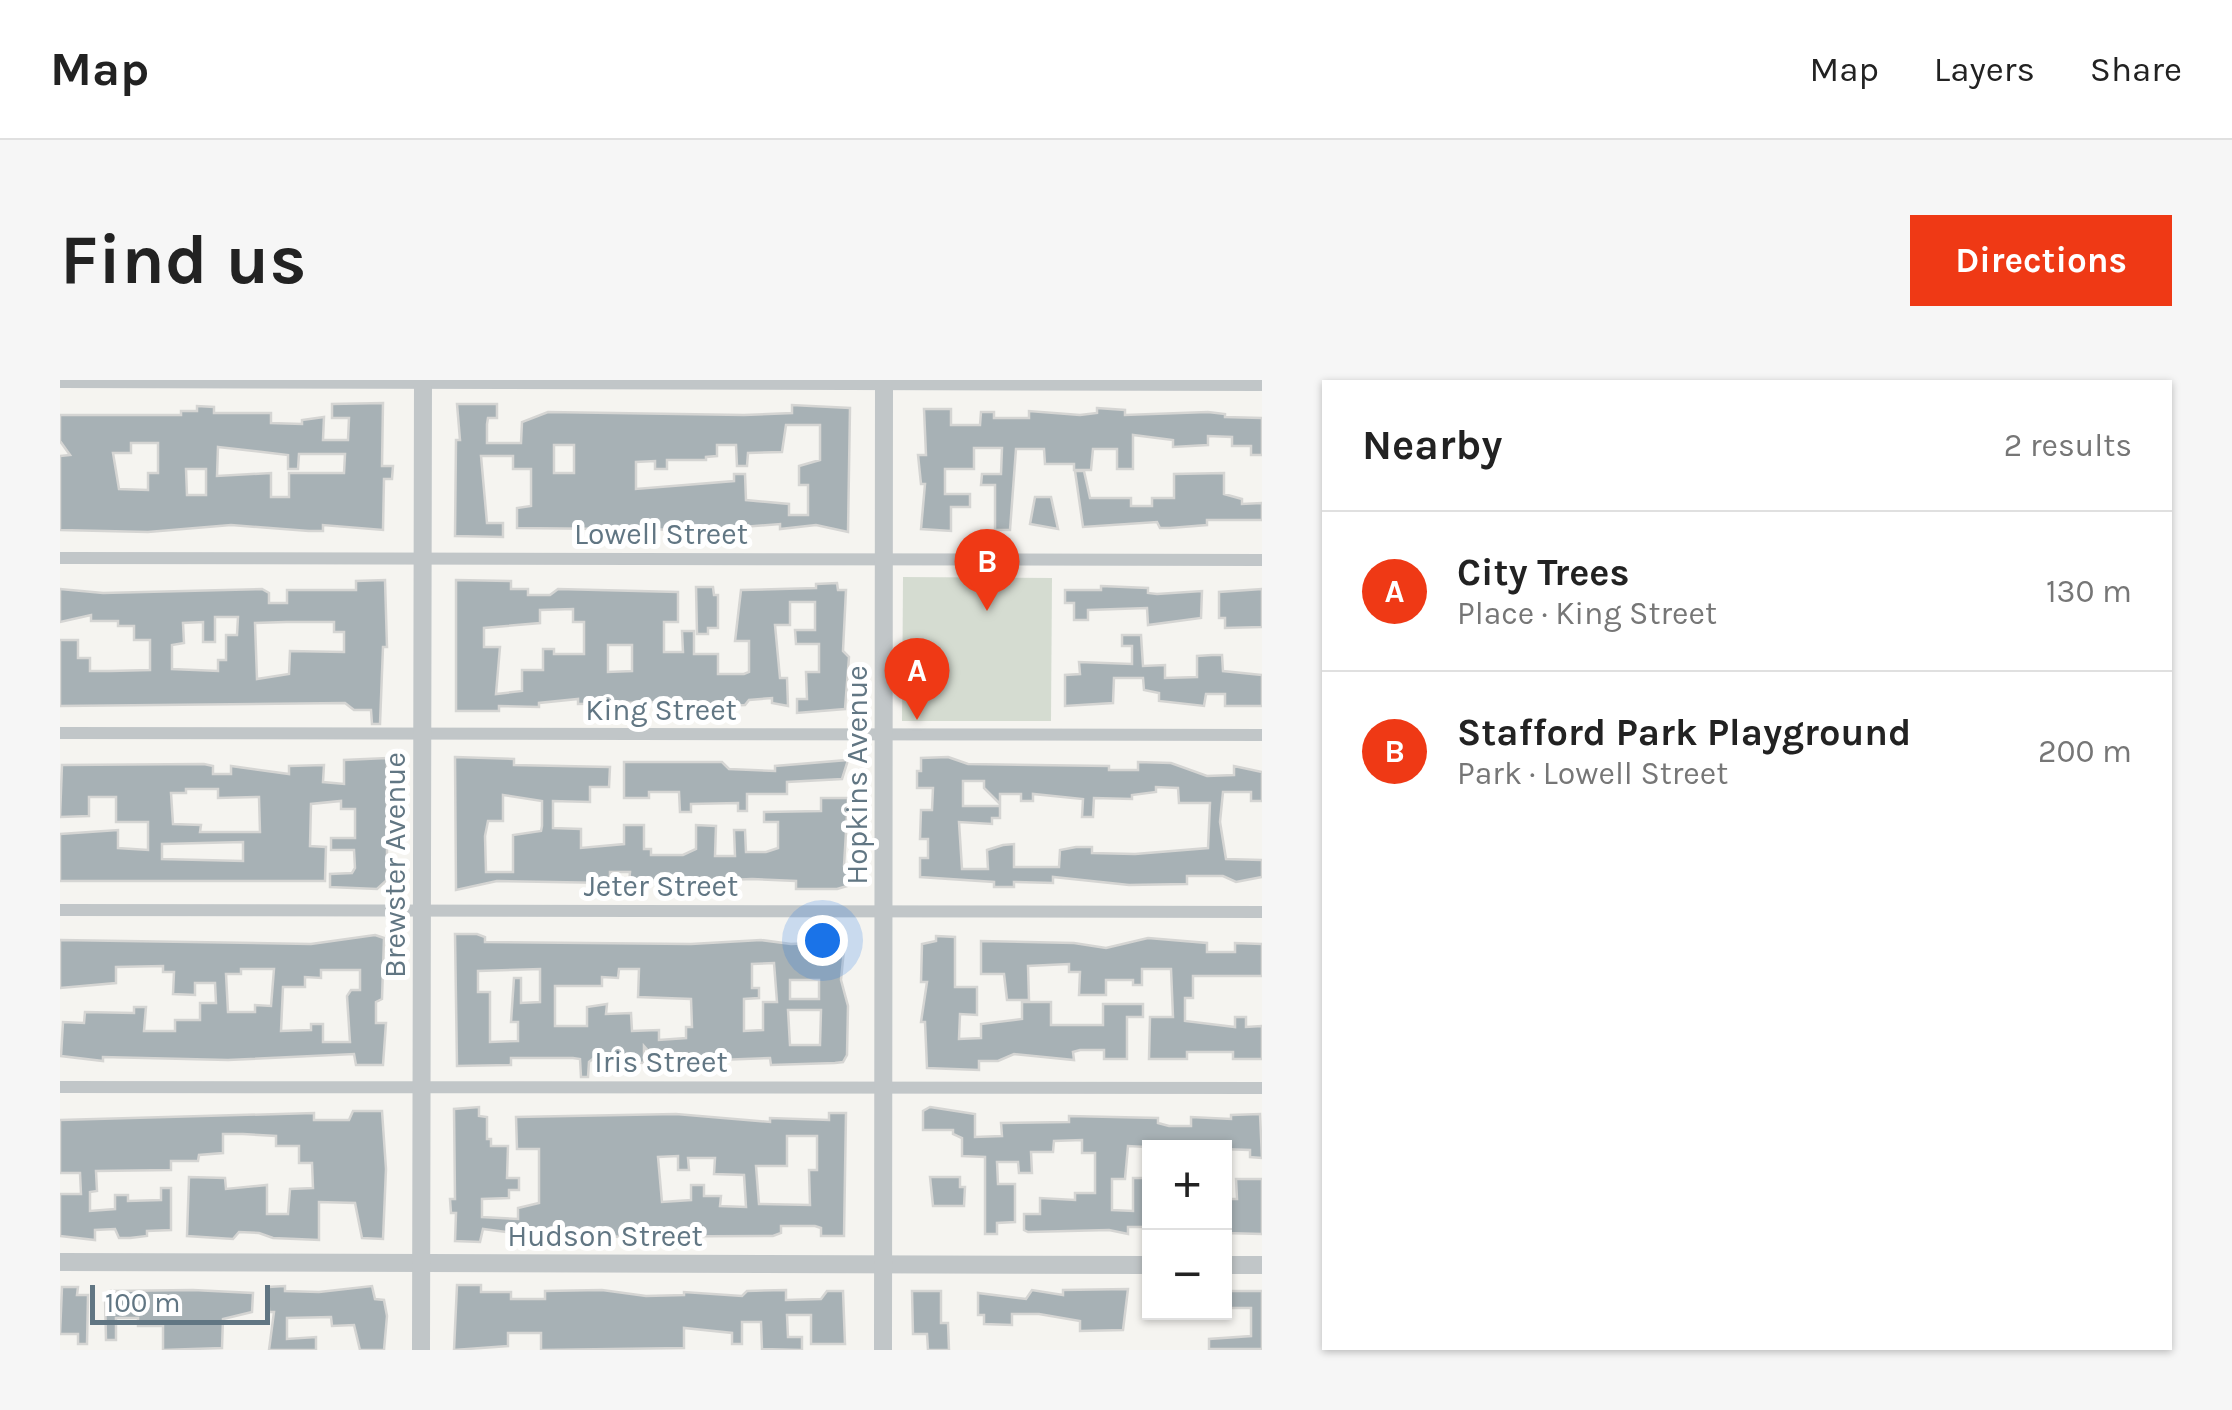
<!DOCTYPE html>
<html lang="en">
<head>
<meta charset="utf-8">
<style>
	:root { --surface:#fff; --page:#f6f6f6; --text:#222; --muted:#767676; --line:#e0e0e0; --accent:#ef3915 }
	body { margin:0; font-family:Karla,sans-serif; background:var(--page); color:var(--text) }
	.controls { position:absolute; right:30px; bottom:30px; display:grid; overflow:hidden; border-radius:0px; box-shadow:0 2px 8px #0004 }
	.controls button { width:90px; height:90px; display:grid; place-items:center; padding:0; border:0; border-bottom:2px solid var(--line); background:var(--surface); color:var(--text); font:50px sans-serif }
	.scale { position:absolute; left:30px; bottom:25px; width:180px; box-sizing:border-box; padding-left:10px; border:5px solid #617683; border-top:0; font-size:28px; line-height:35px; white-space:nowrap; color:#617683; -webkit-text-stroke:8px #fff; paint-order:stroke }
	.you { position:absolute; left:762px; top:560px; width:35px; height:35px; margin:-25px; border:8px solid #fff; border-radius:50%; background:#1a73e8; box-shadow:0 0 0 15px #1a73e833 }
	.badge { display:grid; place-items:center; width:65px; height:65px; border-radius:50%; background:var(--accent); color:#fff; font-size:32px; font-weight:700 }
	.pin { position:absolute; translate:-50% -82px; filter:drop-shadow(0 2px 5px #0008) }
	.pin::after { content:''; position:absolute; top:52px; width:35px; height:30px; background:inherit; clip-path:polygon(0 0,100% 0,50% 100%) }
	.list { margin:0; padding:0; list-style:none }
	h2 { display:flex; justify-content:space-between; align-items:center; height:130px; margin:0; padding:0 40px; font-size:42px }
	h2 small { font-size:32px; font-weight:400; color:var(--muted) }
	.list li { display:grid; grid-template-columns:65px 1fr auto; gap:30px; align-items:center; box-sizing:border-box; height:160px; padding:0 40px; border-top:2px solid var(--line) }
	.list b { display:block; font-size:38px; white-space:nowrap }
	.list p { margin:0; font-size:32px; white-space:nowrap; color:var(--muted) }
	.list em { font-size:32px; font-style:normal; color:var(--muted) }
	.map { position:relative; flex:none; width:1202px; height:970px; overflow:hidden; border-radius:0px }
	header { display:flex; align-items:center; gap:60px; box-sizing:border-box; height:140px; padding:0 50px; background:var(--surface); border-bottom:2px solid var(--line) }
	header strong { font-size:48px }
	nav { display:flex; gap:55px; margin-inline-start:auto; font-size:35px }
	.intro { display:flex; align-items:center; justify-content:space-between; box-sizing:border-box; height:240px; padding:0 60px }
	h1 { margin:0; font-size:70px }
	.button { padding:25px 45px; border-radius:0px; background:var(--accent); color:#fff; font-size:35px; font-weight:700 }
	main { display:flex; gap:60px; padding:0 60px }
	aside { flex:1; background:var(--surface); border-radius:0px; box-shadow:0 2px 8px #0004 }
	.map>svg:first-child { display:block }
	.green { fill:#d5dcd1 }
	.building { fill:#a7b1b5; stroke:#d5d5d3; stroke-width:2.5; fill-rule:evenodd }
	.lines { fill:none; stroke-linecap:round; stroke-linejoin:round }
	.minor { stroke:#c1c6c8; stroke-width:12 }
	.tertiary { stroke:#c1c6c8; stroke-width:18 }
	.labels { text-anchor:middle; stroke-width:10; stroke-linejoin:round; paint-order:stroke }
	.street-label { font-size:30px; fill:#617683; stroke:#fff }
</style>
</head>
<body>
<header>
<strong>Map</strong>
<nav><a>Map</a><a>Layers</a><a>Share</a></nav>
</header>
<div class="intro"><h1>Find us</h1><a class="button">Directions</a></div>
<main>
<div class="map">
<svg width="1202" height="970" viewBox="0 0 1202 970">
	<rect width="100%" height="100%" fill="#f5f4f0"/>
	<!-- green -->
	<path class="green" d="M843,197L992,198L991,341H842Z"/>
	<!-- building -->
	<g class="building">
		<path d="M323,23L322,86H333L332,99H324L323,150L263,145V151H249L171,145L88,152L0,150V76L10,75L0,61V35H121V31H137V26L154,27V33H211V43L242,44V40L264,37L263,60H288L289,38H272V24ZM71,63H98V93H88V110L59,109L53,73H71ZM158,67L228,75V89H238L239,74H285L284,93H229V117H211V93L157,96ZM126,89H146V115H127Z"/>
		<path d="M397,24H437V38H428L427,44V63H461L462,42L488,32L684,35L732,33V25L790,28L788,152L756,145L720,149V144L646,150L457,148V128L471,126V89H453V76H421L427,143H443V157L395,156L396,60H400ZM726,45H760V80L739,86V105H748V135H729V124L686,120L685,94H674V101L576,109V82L595,81V89H607V80H646V77L657,76V65H676L677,86H687L688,73L722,72ZM494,65H514V93H494Z"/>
		<path d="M1037,28L1065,30V35L1148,32L1165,34V37L1202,38V75H1191V66H1172V57L1148,56V65L1113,67V60L1073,55V89H1057V69H1033L1031,90H1014V84H985L984,69H956L950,150H935V105H921L922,94H941L942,68H914V89H885V114H910V127H891V151L861,149L865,104H861L858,75H866L864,29H891V45H920L921,32H934V38H969V31L1020,35L1037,33Z"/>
		<path d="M1015,91H1024L1030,118H1071V126H1092V118H1114V94L1164,93V114L1182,119V124L1202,123V140H1147V145L1110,148H1100L1097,142L1023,147Z"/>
		<path d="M975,117H991L998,149L970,144Z"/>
		<path d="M325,200L327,267H323L320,344H312L311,330H294L285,323L0,326V260H18V278H30V291H50L90,290V260H74V246H58V241H31V235L0,242V209L43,213L202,209L209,213V223H227V210H296V201ZM155,237H178L177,255H166V280H158V291L112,289V265L124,263L123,243L143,242V262H155ZM226,242H274V252H284V272L230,271L229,294L197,299L195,243Z"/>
		<path d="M396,200L451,201V209H468V215H490L498,209L618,212V242H604V272H623L622,251H634V274H658V294H684L689,292V261H675L681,210L756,208V204L777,203L778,210H786L783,271L789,277L785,329L737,333V319H747L746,292H759V264H736L735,250H755V222H730V245H715L720,298H727L728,326L712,323V318L689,320L685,325L656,326L606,325V322L518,324V319L479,323V327L439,326V331H396ZM513,229V242H524V274H494V269H483V290H462V311L436,314L440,267H424V248L480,243V230ZM548,265H572V291L548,292Z"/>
		<path d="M1041,206L1088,208V213L1097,214L1142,211L1141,238L1088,245L1087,228L1028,230V240H1014V223H1005V210H1041Z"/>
		<path d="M636,207H653L654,215H658V248H648V254H637Z"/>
		<path d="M1202,209V247L1165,248V238H1159V212Z"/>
		<path d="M1062,255H1081L1083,286L1105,285V298L1137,297V276L1152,275H1162L1163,291L1202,295V326H1165V314H1146L1144,326L1099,321V313L1084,310L1083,298H1054L1053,323L1005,326V295L1020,294L1019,282L1072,284V266H1062Z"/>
		<path d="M395,377L454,379V385L550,387L549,407H530V422L493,421V448L521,449V468L564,464V445H584V469H591V475H623L636,469V445L656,446L655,476H675L674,450H685L686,472H706L718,468V442H704V432L761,431V418H788L784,486H794V504L777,509H736V501L692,499L569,504L570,492H550V503L437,501L396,510ZM443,415L482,421V446L481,451L453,455V492H426L425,456L428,441H443Z"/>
		<path d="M888,377L908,384L1049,386V390H1078V382L1111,383L1147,396L1174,395V386L1202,392V421H1191V412H1163L1160,442L1166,479L1202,480V497L1176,502L1163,496H1127V504L1069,505L993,497V503L954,502V507H934V502L860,497V478H868V459H860L861,430H872L873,408H857V391H861V378ZM903,401H924V408L940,424V414H961V421H973V414L1023,419L1022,437H1033L1034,418L1072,419V415L1096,412V407L1118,408L1119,423H1150L1148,468L1075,474L1032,473V467H1016L1000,470L999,487H954V464L943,465L927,470L928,489H902L899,442L932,444V438H940V426H903Z"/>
		<path d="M327,378V500L317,509L270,507V494L292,493L295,488L294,470H271V458H295V429H281V421L251,424L250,466L266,467L265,501H0V454L58,450V468L88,470V442H56V417H29V436L0,437L2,385L144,384L153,386V394H171V386L229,394V386L264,385L263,402L284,404V380ZM126,409H158V418L199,417L200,452H140L141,445L113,444L111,413H126ZM183,462V481L102,479V464Z"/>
		<path d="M788,380L782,399L727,402V414H687V431H678V423L631,424V432H620L619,412H589V418H564V382H662L669,389L715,391V386Z"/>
		<path d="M395,554H417L425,557V562L631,564L701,560L731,564L752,563V558L785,559L781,600L788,626L787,675L783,682L775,683L711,685L710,678L606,682L597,681L584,666V683L534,678L529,682L528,697H521L520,679L513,678H451V685L397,686ZM714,583L717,622H703V650L684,651V619L699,618V608H692V584ZM480,589V622L461,623V598H454L451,642H458V661L430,662V612H418V591ZM559,589H579L578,617L631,619L632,647H626V658L599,660V650L572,651L571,633L546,634L547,624L527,627V646H495V606H542V597L558,598ZM730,600H759V619H730ZM728,630H761L760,665H730Z"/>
		<path d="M315,555L324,558L322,619L316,622V643H326L323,685H296L294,674L168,680L43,677V681L1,676L3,642L24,643L25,632L74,633V627H86L84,651H115V640H140V623H156L155,603H135V615L113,614L114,592H103V586L56,587V603L0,608V560L251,564ZM181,589H214L211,626L195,625V632H168L166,594H181ZM261,590H300V610H291L287,616L290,662H263V644H251V650L221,651L223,607H245V597L261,598Z"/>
		<path d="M876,556L895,557V607H917V635L900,634L899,659L921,658V644L962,639V622H991V645H1043V624H1083V637H1067V679H1044V670H1020L1013,672L1014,680L954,674L938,681H919V690L867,688L865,642H861L867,602H861L862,564L876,561Z"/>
		<path d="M1088,558L1147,563V572H1175V563L1202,564V596H1133V618H1125V641L1175,647V637H1186V647L1202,646V679H1173V672H1127V679H1089L1090,637H1113L1111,589H1082V605H1073V600H1046V615H1019L1020,592H1009V584L968,586L969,620H947L944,594H921V561L1014,563L1046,568Z"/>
		<path d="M419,727V736L427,737V759H431V766H448L447,798H459V810H449V818L422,819V837L458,839V828L479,823V769H457L456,737L616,734L710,742V738L769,740V733H786L784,856H761V848L755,846H721V853L713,856L486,857L423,849L420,862L395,861L396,833H391L390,819H395L394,729ZM727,756H757V790H749L750,825L699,824L696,786H727ZM618,776V790H629L628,778H655L654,794L684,795L686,827L660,826L661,816H644V805H631V820L602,822L598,777Z"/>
		<path d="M870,727L915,734V757L942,756L941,743L1009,742V736L1098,738V743L1109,746H1131V737L1171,739V735L1200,734L1202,778L1190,777V770L1131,768V763H1107V768L1068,766L1065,799H1052V830L1073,831V798H1084L1090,847H1068V854L1049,850L968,852L964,850V834H980V818L1015,820V813H1035V773H1022V760L994,761L993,772H971L972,793H959L958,782H937L938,804H955V842L937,843V854H925V777L902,776V758L893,754V750H863V731Z"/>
		<path d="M293,731H322L326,789L323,859L302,858L295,823L259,822V860L213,858L199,853L179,852L173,859L127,856L129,797L165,798L166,809L207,805V834H228L230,809L253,808L252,783H239V766H216V756L183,754H163V773L139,775L138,781H111V790L36,791L37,811L30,812V831L55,829V815H68V821L101,820V808H111V850L87,851V856L70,858H59L55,849L35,850V860L0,856V814H21L20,793H0V740L254,733V740H289Z"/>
		<path d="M870,797H900V807H905L904,826H873Z"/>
		<path d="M1176,799H1202V854L1164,853V819H1177Z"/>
		<path d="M397,905H421V912H451V919H485V911L542,910L586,916L624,915V912L682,916L687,911L726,910V920L761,919L767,911H783L785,964H751V935H727L728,957H742V970L702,969L701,942H682V964H672V953L624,948V968L481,970V953H448V966L394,970Z"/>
		<path d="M225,906V911L259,912L312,906L315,919L324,920L327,936L324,970H300L294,945L272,946L271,937L227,938V959L256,957V970H209L214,932H209L208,907Z"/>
		<path d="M2,907H18L17,915H28L27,964H18V954H0Z"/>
		<path d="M1068,909L1063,950L1020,951V941L979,934H952V945L924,944V935H918V913L966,919L972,910L1003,915V910Z"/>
		<path d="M133,910L193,913L192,932L163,939L162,968L103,970V946H78V938H56V960H46L45,915H51V911Z"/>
		<path d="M852,911H881V943H888L889,970H868L867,954H853Z"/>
		<path d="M1164,911H1202V969H1149V959L1191,956V928H1164Z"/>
	</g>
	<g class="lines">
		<!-- minor -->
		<g class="minor">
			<path d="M0,2L1202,5"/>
			<path d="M0,178L1202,180"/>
			<path d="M0,353L1202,355"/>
			<path d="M0,530L1202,532"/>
			<path d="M0,707L1202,708"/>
		</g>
		<!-- tertiary -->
		<g class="tertiary">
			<path d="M0,882L1090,885"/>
			<path d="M1164,885H1202"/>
			<path d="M361,970L363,0"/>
			<path d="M823,970L824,0"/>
		</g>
	</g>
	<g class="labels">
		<!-- street labels -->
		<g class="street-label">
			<text x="601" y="164">Lowell Street</text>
			<text x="601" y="340">King Street</text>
			<text transform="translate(797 395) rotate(-90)" y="10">Hopkins Avenue</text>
			<text transform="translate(335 485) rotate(-90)" y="10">Brewster Avenue</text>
			<text x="601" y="516">Jeter Street</text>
			<text x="601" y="692">Iris Street</text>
			<text x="545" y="866">Hudson Street</text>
		</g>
	</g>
</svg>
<div class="controls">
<button>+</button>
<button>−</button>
</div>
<div class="scale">100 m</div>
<div class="you"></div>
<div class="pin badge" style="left:857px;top:340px">A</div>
<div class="pin badge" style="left:927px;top:231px">B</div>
</div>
<aside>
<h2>Nearby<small>2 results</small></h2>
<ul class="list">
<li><span class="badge">A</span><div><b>City Trees</b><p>Place · King Street</p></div><em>130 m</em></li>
<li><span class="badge">B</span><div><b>Stafford Park Playground</b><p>Park · Lowell Street</p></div><em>200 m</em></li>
</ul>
</aside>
</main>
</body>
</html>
